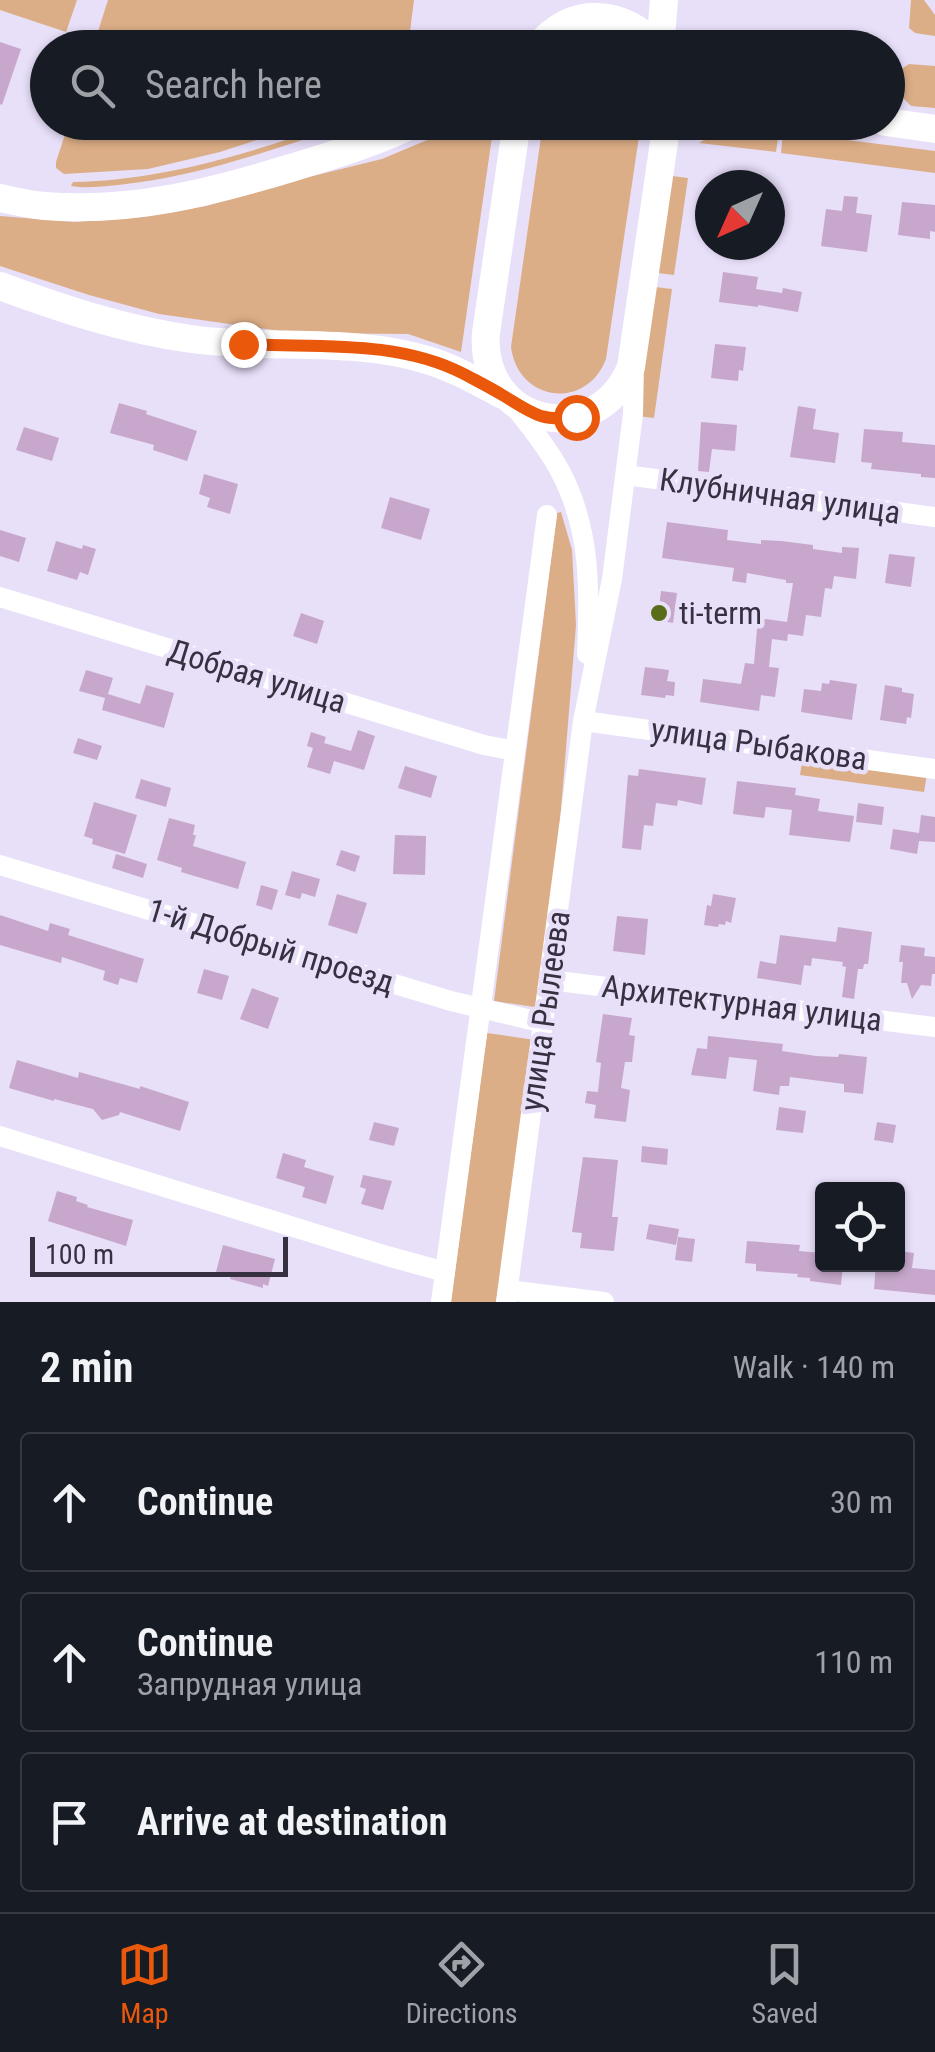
<!DOCTYPE html>
<html lang="en">
<head>
<meta charset="utf-8">
<style>
	:root { --surface:#171b24; --page:#242831; --text:#f1f3f6; --muted:#9ea1a6; --line:#363941; --accent:#ea580c }
	body { margin:0; font-family:"Roboto Condensed",sans-serif; background:var(--page); color:var(--text) }
	.controls { position:absolute; right:30px; bottom:30px; display:grid; overflow:hidden; border-radius:10px; box-shadow:0 2px 8px #0004 }
	.controls button { width:90px; height:90px; display:grid; place-items:center; padding:0; border:0; border-bottom:2px solid var(--line); background:var(--surface); color:var(--text); font:50px sans-serif }
	.compass { position:absolute; left:695px; top:170px; width:90px; height:90px; border-radius:50%; background:var(--surface); box-shadow:0 2px 8px #0004; rotate:225deg }
	.scale { position:absolute; left:30px; bottom:25px; width:258px; box-sizing:border-box; padding-left:10px; border:5px solid #363041; border-top:0; font-size:28px; line-height:35px; white-space:nowrap; color:#363041; -webkit-text-stroke:8px #e8dff9; paint-order:stroke }
	.stop { position:absolute; width:30px; height:30px; margin:-22px; border:8px solid #ea580c; border-radius:50%; background:#fff }
	.stop.end { background:#ea580c; border-color:#fff; box-shadow:0 2px 10px #0008 }
	.list { margin:0; padding:0; list-style:none }
	h2 { display:flex; justify-content:space-between; align-items:center; height:130px; margin:0; padding:0 40px; font-size:42px }
	h2 small { font-size:32px; font-weight:400; color:var(--muted) }
	.list li { display:grid; grid-template-columns:65px 1fr auto; gap:30px; align-items:center; box-sizing:border-box; height:140px; margin:0 20px 20px; padding:0 20px; border:2px solid var(--line); border-radius:10px }
	.list b { display:block; font-size:38px; white-space:nowrap }
	.list p { margin:0; font-size:32px; white-space:nowrap; color:var(--muted) }
	.list em { font-size:32px; font-style:normal; color:var(--muted) }
	.icon { flex:none; width:55px; height:55px; fill:none; stroke:currentColor; stroke-width:2; stroke-linecap:round; stroke-linejoin:round }
	.map { position:relative; flex:none; width:935px; height:1302px; overflow:hidden }
	.search { position:absolute; background:var(--surface); box-shadow:0 2px 8px #0004; left:30px; right:30px; top:30px; height:110px; display:flex; align-items:center; gap:25px; box-sizing:border-box; padding:0 35px; border-radius:55px; color:var(--muted); font-size:38px }
	.sheet { height:610px; background:var(--surface) }
	nav { display:flex; justify-content:space-around; align-items:center; box-sizing:border-box; height:140px; border-top:2px solid var(--line); background:var(--surface); font-size:28px; color:var(--muted) }
	nav a { display:grid; justify-items:center; gap:5px }
	nav .on { color:var(--accent) }
	.map>svg:first-child { display:block }
	.green { fill:#dcae87 }
	.building { fill:#c7a8cc }
	.lines { fill:none; stroke-linecap:round; stroke-linejoin:round }
	.minor { stroke:#fff; stroke-width:20 }
	.major { stroke:#fff; stroke-width:28 }
	.route { stroke:#ea580c; stroke-width:12 }
	.poi-dot { fill:#596c1a; stroke:#e8dff9; stroke-width:4 }
	.labels { text-anchor:middle; stroke-width:9; stroke-linejoin:round; paint-order:stroke }
	.street-label { font-size:32px; fill:#363041; stroke:#e8dff9 }
	.poi-label { font-size:32px; fill:#363041; stroke:#e8dff9; text-anchor:start }
</style>
</head>
<body>
<div class="map">
<svg width="935" height="1302" viewBox="0 0 935 1302">
	<rect width="100%" height="100%" fill="#e8dff9"/>
	<!-- green -->
	<g class="green">
		<path d="M0,0H77L66,32L0,10Z"/>
		<path d="M108,0H414L408,47H93Z"/>
		<path d="M911,0H924L935,15V36L915,33L909,28Z"/>
		<path d="M909,64L935,66V108L911,106L903,98L902,72L903,68Z"/>
		<path d="M69,122H309V123L220,152L148,169L64,174L56,168V162Z"/>
		<path d="M338,122L354,123C277,148 199,177 118,185C103,186 86,189 71,186L73,182C165,180 251,153 338,122Z"/>
		<path d="M461,123H494L461,352L408,334L294,333L159,314L89,295L0,266V216L74,222L143,217L206,206L272,186L382,159L439,135Z"/>
		<path d="M543,123H641L606,359C586,411 518,402 511,347Z"/>
		<path d="M748,126L779,131L776,152L699,143L720,130Z"/>
		<path d="M783,132L935,151V173L781,153Z"/>
		<path d="M672,176L688,178L674,275L658,273Z"/>
		<path d="M655,287L672,289L654,418L637,416Z"/>
		<path d="M561,512L572,550L576,625L552,921L541,1008L494,1001L557,513Z"/>
		<path d="M803,756L927,774L924,792L800,775Z"/>
		<path d="M487,1033L535,1040L496,1302H451Z"/>
	</g>
	<!-- building -->
	<g class="building">
		<path d="M0,42L21,49L2,105L0,104Z"/>
		<path d="M844,196L858,197L856,213L872,215L867,252L821,246L826,209L842,211Z"/>
		<path d="M902,202L935,205V232L930,231V239L898,235Z"/>
		<path d="M723,272L758,277L756,289L782,293L783,288L802,292L798,312L758,305V307L719,302Z"/>
		<path d="M715,344L746,347L743,371L739,370L738,381L711,378Z"/>
		<path d="M119,403L147,411L146,414L197,431L187,461L153,450L154,445L110,433Z"/>
		<path d="M798,406L816,409L813,429L839,433L835,463L790,457Z"/>
		<path d="M701,422L737,425L735,451L712,449L709,472L698,471Z"/>
		<path d="M24,427L59,438L52,461L16,450Z"/>
		<path d="M864,429L903,432L902,442L935,445V478L921,477V474L871,469L872,463L861,462Z"/>
		<path d="M204,474L238,484L230,514L207,507L210,498L199,494Z"/>
		<path d="M390,497L430,509L421,540L381,528Z"/>
		<path d="M667,522L728,530L727,540L761,544V540L781,541L813,545V549L842,553V547L859,548L856,579L834,576L832,589L825,588L821,617L806,615L803,636L788,634L787,641L772,639L769,667L779,668L775,697L761,695L759,711L700,702L703,679L741,684L745,663L754,664L758,618L787,622L793,583H786V580L747,573L746,583L732,581L734,568L662,558Z"/>
		<path d="M0,530L26,538L19,562L0,556Z"/>
		<path d="M56,541L82,549L83,545L96,549L88,575L80,572L77,580L47,571Z"/>
		<path d="M889,554L915,557L911,587L885,583Z"/>
		<path d="M661,591L677,593L673,623L657,620L653,616L654,610L659,607Z"/>
		<path d="M301,613L324,621L317,644L293,636Z"/>
		<path d="M645,667L669,670L667,681L675,682L674,696L666,695L665,698L641,695Z"/>
		<path d="M86,670L113,678L108,694L140,704L146,685L174,693L164,728L102,710L105,698L79,691Z"/>
		<path d="M830,680L857,684L852,720L801,712L804,689L821,691L822,683L829,684Z"/>
		<path d="M885,685L902,688V692L914,694L911,718L907,717L906,724L880,720Z"/>
		<path d="M358,730L375,736L364,770L334,761L330,774L307,767L313,748L307,746L311,732L326,737L324,743L351,751Z"/>
		<path d="M78,738L102,746L97,760L73,753Z"/>
		<path d="M405,766L437,776L431,798L398,788Z"/>
		<path d="M639,769L706,778L702,805L678,800L677,806L656,803L653,826L644,825L641,850L622,848L628,775L638,776Z"/>
		<path d="M141,779L171,788L166,807L135,798Z"/>
		<path d="M737,781L796,788L795,795L820,799L818,811L854,816L850,842L789,835L792,810L766,807L764,818L733,814Z"/>
		<path d="M94,802L137,815L125,854L92,844L93,839L84,836Z"/>
		<path d="M858,803L884,807L882,825L856,822Z"/>
		<path d="M921,815L935,817V842L919,841L917,854L890,849L893,829L919,833Z"/>
		<path d="M169,818L195,825L193,835H196L193,846L246,862L238,889L181,872L182,868L157,860Z"/>
		<path d="M395,835L426,836L425,875L393,874Z"/>
		<path d="M341,850L360,856L355,872L336,865Z"/>
		<path d="M116,854L147,864L143,878L112,868Z"/>
		<path d="M292,871L320,879L315,897L302,893L300,899L285,895Z"/>
		<path d="M261,885L278,890L272,910L256,905Z"/>
		<path d="M337,894L367,903L357,934L328,925Z"/>
		<path d="M713,894L736,898L731,923L726,921L725,925L719,924L718,927L704,925L707,905L711,906Z"/>
		<path d="M0,915L48,931L50,923L70,929L68,935L144,959L137,983L120,978L118,985L103,980L105,971L62,957L61,963L0,945Z"/>
		<path d="M617,916L648,919L645,955L613,951Z"/>
		<path d="M838,927L872,932L868,964H864L863,969H858L854,999L842,997L846,967L842,966L843,962L812,958L811,966L804,965L801,985L757,978L760,961L776,964L780,935L836,942Z"/>
		<path d="M901,945L925,948L924,956L935,957V974H932L931,986L921,985L912,999L907,983H901L903,962H899Z"/>
		<path d="M204,969L229,976L222,1000L197,993Z"/>
		<path d="M252,988L279,998L268,1029L240,1019Z"/>
		<path d="M603,1014L632,1018L629,1035L635,1036L632,1062H625L621,1088L630,1090L626,1122L594,1118L596,1105L585,1103L587,1091L598,1092L601,1063L596,1062Z"/>
		<path d="M708,1036L783,1044L782,1051L816,1056L838,1057L839,1054L867,1057L863,1094L844,1092V1084L790,1077L789,1086H780L779,1095L753,1091L757,1060L729,1057L726,1079L691,1075L697,1048L707,1049Z"/>
		<path d="M17,1060L78,1078L79,1072L140,1089V1086L189,1102L180,1131L120,1112L119,1115L102,1120L93,1109L54,1099V1101L9,1088Z"/>
		<path d="M779,1107L806,1111L803,1133L776,1130Z"/>
		<path d="M374,1122L399,1128L394,1146L369,1140Z"/>
		<path d="M877,1122L896,1125L893,1143L874,1140Z"/>
		<path d="M642,1146L668,1149L667,1165L641,1162Z"/>
		<path d="M283,1153L306,1160L304,1167L334,1176L326,1204L302,1197L305,1187L276,1178Z"/>
		<path d="M583,1157L618,1160L612,1217H618L614,1251L580,1248L582,1233L572,1232Z"/>
		<path d="M363,1175L392,1181L383,1210L361,1204L366,1189L360,1187Z"/>
		<path d="M57,1191L77,1197L76,1201L88,1205L87,1207L133,1220L126,1246L48,1221Z"/>
		<path d="M649,1224L679,1229L676,1245L646,1239Z"/>
		<path d="M678,1237L695,1239L692,1262L675,1260Z"/>
		<path d="M747,1241L800,1245L799,1251L822,1253V1264H843L841,1285L810,1281V1278L797,1277L798,1274L756,1271V1264L745,1263Z"/>
		<path d="M223,1245L275,1259L268,1286L263,1284V1288L230,1279L231,1276L216,1272Z"/>
		<path d="M898,1251L914,1253L912,1268L935,1270V1295L874,1289L876,1264H898Z"/>
	</g>
	<g class="lines">
		<!-- minor -->
		<g class="minor">
			<path d="M515,407C531,428 548,448 560,471C591,529 590,590 587,654"/>
			<path d="M626,475L935,517"/>
			<path d="M0,597L484,745L515,751"/>
			<path d="M583,721L935,769"/>
			<path d="M0,865L451,1001L544,1023"/>
			<path d="M549,980L935,1027"/>
			<path d="M0,1136L387,1256L445,1272"/>
			<path d="M508,1290L604,1302"/>
			<path d="M441,1302L547,515"/>
			<path d="M506,1302L583,721L612,579L633,414L634,363"/>
		</g>
		<!-- major -->
		<g class="major">
			<path d="M537,48C570,5 624,8 657,48"/>
			<path d="M660,48L664,0"/>
			<path d="M517,122L486,333C479,425 596,452 631,367L667,122"/>
			<path d="M886,122L935,129"/>
			<path d="M0,198C15,201 30,205 45,206C132,213 213,192 294,167C336,154 378,142 417,122"/>
			<path d="M0,286C62,309 126,330 191,339C269,350 352,337 427,360C454,368 478,382 503,395"/>
		</g>
	</g>
	<g class="lines">
		<!-- route -->
		<path class="route" d="M243,344C316,348 396,339 464,374C477,381 491,388 504,396C532,413 541,422 576,417"/>
	</g>
	<!-- markers -->
	<circle class="poi-dot" cx="659" cy="613" r="10"/>
	<g class="labels">
		<!-- street labels -->
		<g class="street-label">
			<text transform="translate(780 496) rotate(8)" y="11">Клубничная улица</text>
			<text transform="translate(257 676) rotate(17)" y="11">Добрая улица</text>
			<text transform="translate(759 744) rotate(8)" y="11">улица Рыбакова</text>
			<text transform="translate(271 946) rotate(17)" y="11">1-й Добрый проезд</text>
			<text transform="translate(742 1003) rotate(7)" y="11">Архитектурная улица</text>
			<text transform="translate(545 1011) rotate(-82)" y="11">улица Рылеева</text>
		</g>
		<!-- poi labels -->
		<g class="poi-label">
			<text x="679" y="624">ti-term</text>
		</g>
	</g>
</svg>
<div class="controls">
<button><svg class="icon" aria-label="locate" viewBox="0 0 24 24"><circle cx="12" cy="12" r="6"/><path d="M12 2v4M12 18v4M2 12h4M18 12h4"/></svg></button>
</div>
<svg class="compass" viewBox="-18 -18 36 36"><path d="M0-13l5 13h-10z" fill="#e53935"/><path d="M0 13l5-13h-10z" fill="#9ea1a6"/></svg>
<div class="scale">100 m</div>
<div class="stop" style="left:576px;top:417px"></div>
<div class="stop end" style="left:243px;top:344px"></div>
<div class="search"><svg class="icon" aria-label="search" viewBox="0 0 24 24"><circle cx="10" cy="10" r="6"/><path d="M15 15l6 6"/></svg>Search here</div>
</div>
<section class="sheet">
<h2>2 min<small>Walk · 140 m</small></h2>
<ul class="list">
<li><svg class="icon" aria-label="ahead" viewBox="0 0 24 24"><path d="M12 20V5M6 11l6-6 6 6"/></svg><div><b>Continue</b></div><em>30 m</em></li>
<li><svg class="icon" aria-label="ahead" viewBox="0 0 24 24"><path d="M12 20V5M6 11l6-6 6 6"/></svg><div><b>Continue</b><p>Запрудная улица</p></div><em>110 m</em></li>
<li><svg class="icon" aria-label="arrive" viewBox="0 0 24 24"><path d="M6 21V4h12l-3 4 3 4H6"/></svg><div><b>Arrive at destination</b></div></li>
</ul>
</section>
<nav>
<a class="on"><svg class="icon" aria-label="map" viewBox="0 0 24 24"><path d="M3 6l6-2 6 2 6-2v14l-6 2-6-2-6 2zM9 4v14M15 6v14"/></svg>Map</a>
<a><svg class="icon" aria-label="directions" viewBox="0 0 24 24"><path d="M12 3l9 9-9 9-9-9zM9 14v-3h6M13 9l2 2-2 2"/></svg>Directions</a>
<a><svg class="icon" aria-label="saved" viewBox="0 0 24 24"><path d="M7 4h10v16l-5-4-5 4z"/></svg>Saved</a>
</nav>
</body>
</html>
